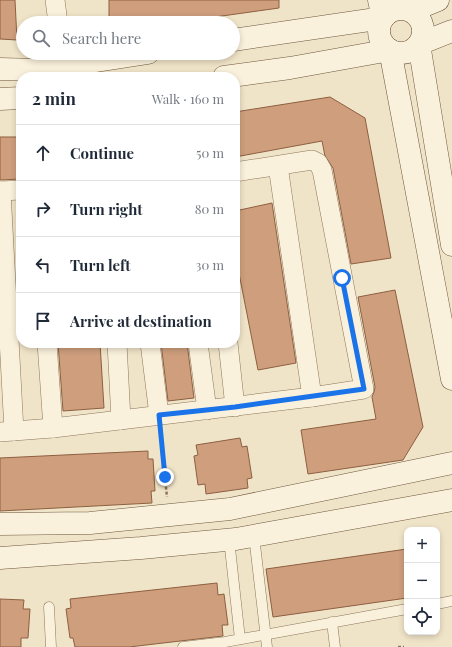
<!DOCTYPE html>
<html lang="en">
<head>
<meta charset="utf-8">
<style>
	:root { --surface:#fff; --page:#f2f2f3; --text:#1f2937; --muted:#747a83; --line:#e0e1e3 }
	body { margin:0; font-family:"Playfair Display",serif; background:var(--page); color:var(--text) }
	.controls { position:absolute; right:12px; bottom:12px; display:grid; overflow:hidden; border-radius:8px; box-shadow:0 2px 6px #0003 }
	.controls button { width:36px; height:36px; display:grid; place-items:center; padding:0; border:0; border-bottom:1px solid var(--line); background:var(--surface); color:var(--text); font:20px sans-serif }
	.stop { position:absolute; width:12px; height:12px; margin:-9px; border:3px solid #1a73e8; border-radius:50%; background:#fff }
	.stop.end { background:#1a73e8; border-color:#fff; box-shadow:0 1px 4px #0008 }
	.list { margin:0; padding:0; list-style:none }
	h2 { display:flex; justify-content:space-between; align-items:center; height:52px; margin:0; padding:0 16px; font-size:17px }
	h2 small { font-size:13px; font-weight:400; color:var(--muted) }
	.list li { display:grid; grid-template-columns:26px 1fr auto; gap:12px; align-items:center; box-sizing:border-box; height:56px; padding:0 16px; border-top:1px solid var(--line) }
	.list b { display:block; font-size:15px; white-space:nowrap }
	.list em { font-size:13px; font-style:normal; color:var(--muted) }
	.icon { flex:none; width:22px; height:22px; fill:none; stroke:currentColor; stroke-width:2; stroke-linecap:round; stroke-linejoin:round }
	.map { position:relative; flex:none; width:452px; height:647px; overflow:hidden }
	.search { position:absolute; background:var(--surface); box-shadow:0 2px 6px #0003; left:16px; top:16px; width:224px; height:44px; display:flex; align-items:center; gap:10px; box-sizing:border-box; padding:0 14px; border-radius:22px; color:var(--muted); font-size:15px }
	.panel { position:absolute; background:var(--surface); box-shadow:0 2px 6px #0003; left:16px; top:72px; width:224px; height:276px; border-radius:16px }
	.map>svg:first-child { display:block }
	.building { fill:#cf9f7d; stroke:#8d5f41 }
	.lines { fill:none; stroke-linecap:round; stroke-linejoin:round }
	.lane-casing { stroke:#8d765c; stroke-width:11 }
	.street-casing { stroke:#8d765c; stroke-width:20 }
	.secondary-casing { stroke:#6f573f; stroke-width:23 }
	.path { stroke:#8d765c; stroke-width:2.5; stroke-dasharray:3 2; stroke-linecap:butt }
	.lane { stroke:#faf1dc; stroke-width:10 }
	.street { stroke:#faf1dc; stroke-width:19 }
	.secondary { stroke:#faf1dc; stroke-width:22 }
	.route { stroke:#1a73e8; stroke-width:5 }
</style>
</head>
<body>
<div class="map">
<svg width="452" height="647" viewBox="0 0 452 647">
	<rect width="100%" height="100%" fill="#f0e4c8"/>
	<!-- building -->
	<g class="building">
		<path d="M0,0H15L17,40L0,39Z"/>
		<path d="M109,0H279V8L172,23H109Z"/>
		<path d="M330,97L365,118L391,258L351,264L333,168L325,156L322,141L235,157V112Z"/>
		<path d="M0,137H21V179L0,180Z"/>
		<path d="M272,203L296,363L258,370L235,253V211Z"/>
		<path d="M395,290L423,427L403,460L308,474L301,430L376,419L372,397L374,392L375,387L358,297Z"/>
		<path d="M58,343H100L104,408L63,411Z"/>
		<path d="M161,343H187L194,398L168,401Z"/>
		<path d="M240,438L242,447L247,446L252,478L247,479L248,488L206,494L205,484L198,485L194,456L198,455L196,445Z"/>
		<path d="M148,451V459H153L155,491H151L152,503L0,511V458Z"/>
		<path d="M407,549V598L273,617L266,569Z"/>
		<path d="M217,583L218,595L224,594L228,625H222L223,636L129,647H75L73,638H70L66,609L71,608L70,599Z"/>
		<path d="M0,599L24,600L23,609H30L28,638H21V647H0Z"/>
	</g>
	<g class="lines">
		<defs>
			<g id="lane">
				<path d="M254,536L267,647"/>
				<path d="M229,539L240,639"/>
				<path d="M437,604L452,601"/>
				<path d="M49,607L51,647"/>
				<path d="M332,622L335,647"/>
				<path d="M183,647L225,642L407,609"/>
			</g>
			<g id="street">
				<path d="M55,0L58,23"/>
				<path d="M235,172L312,160L318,163L322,170L364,389L312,397"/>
				<path d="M0,191L21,190"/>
				<path d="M1,191L14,431"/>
				<path d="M47,343L53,428"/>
				<path d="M117,343L121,420"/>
				<path d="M150,343L159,415"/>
				<path d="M198,343L207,410"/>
				<path d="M228,343L235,407"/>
				<path d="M0,432L53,428L312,397L278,166"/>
			</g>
			<g id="secondary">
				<circle cx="401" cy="31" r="22"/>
				<path d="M411,11L438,0"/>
				<path d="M452,31L419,44L452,245"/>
				<path d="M233,40L383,18L379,0"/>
				<path d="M0,69L38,70L148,53"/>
				<path d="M224,77L290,68L390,50L452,379"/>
				<path d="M0,99L21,98"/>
				<path d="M0,524L90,523L230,509L452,463"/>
				<path d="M0,558L141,548L236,539L452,500"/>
			</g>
		</defs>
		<!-- lane casing -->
		<use href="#lane" class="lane-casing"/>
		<!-- street casing -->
		<use href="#street" class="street-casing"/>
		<!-- secondary casing -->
		<use href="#secondary" class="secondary-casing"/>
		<!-- path -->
		<g class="path">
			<path d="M160,432L167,497"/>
			<path d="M398,647H404"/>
		</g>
		<!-- lane -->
		<use href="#lane" class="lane"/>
		<!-- street -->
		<use href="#street" class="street"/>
		<!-- secondary -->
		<use href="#secondary" class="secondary"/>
	</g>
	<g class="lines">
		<!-- route -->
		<path class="route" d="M165,477L159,415L235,407L364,389L342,278"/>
	</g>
</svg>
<div class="controls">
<button>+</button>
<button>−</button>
<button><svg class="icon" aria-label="locate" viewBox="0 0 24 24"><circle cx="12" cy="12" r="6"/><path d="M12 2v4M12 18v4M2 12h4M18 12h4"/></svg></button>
</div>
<div class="stop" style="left:342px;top:278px"></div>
<div class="stop end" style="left:165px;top:477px"></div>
<div class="search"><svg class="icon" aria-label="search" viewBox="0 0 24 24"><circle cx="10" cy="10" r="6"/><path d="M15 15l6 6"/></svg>Search here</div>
<section class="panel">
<h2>2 min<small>Walk · 160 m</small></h2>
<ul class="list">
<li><svg class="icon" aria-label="ahead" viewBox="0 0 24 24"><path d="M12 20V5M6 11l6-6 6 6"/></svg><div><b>Continue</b></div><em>50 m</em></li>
<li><svg class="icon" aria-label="right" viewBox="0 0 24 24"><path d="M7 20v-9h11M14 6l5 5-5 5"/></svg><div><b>Turn right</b></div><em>80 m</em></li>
<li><svg class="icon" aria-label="left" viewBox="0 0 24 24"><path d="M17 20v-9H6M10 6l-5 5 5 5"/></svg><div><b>Turn left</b></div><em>30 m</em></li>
<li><svg class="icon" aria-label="arrive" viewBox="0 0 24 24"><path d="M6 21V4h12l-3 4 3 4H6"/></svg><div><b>Arrive at destination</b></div></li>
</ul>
</section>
</div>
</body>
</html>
